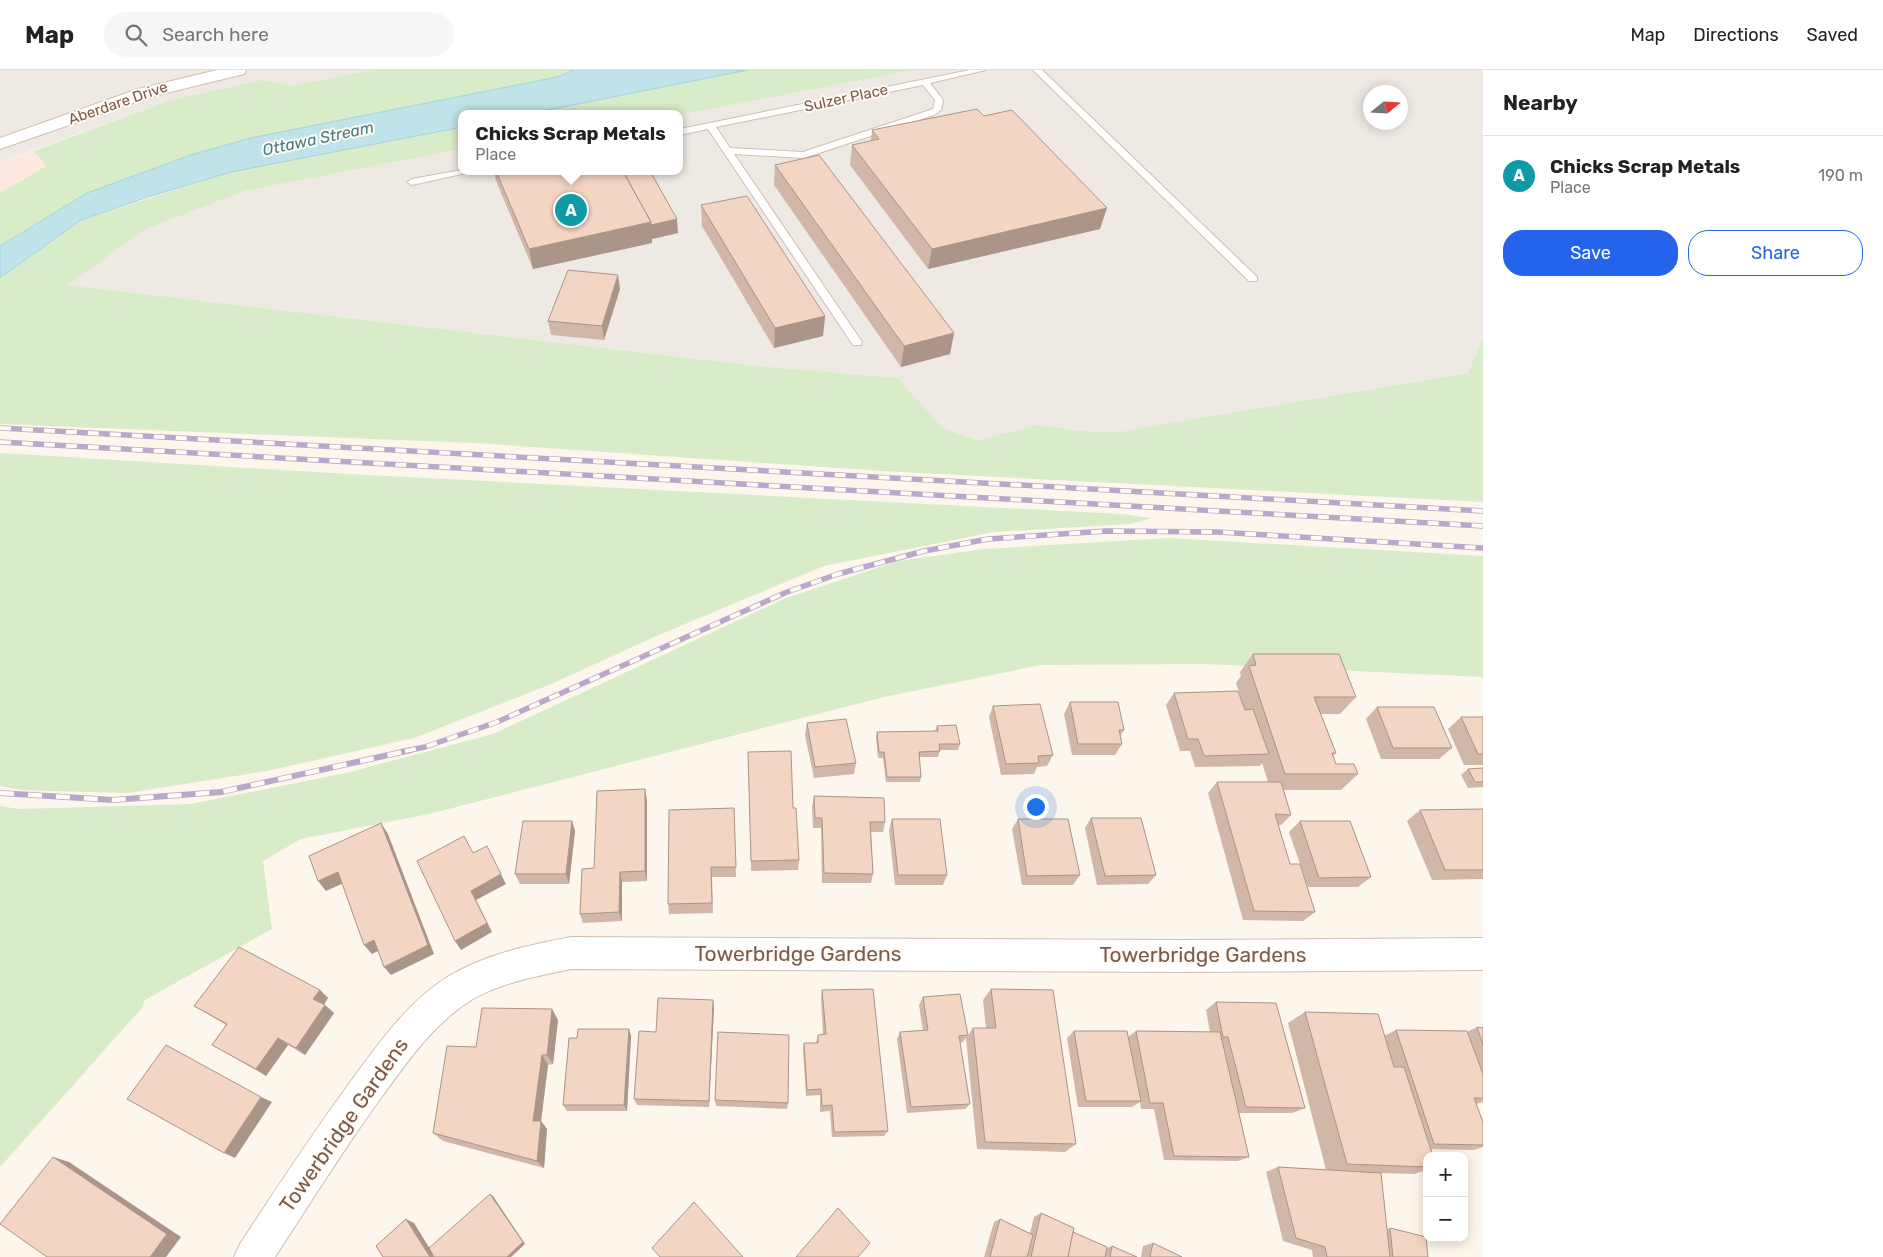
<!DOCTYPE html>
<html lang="en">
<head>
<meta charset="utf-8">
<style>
	:root { --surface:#fff; --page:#f6f6f6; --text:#222; --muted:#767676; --line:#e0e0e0; --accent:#2563eb }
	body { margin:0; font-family:Rubik,sans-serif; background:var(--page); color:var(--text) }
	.controls { position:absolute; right:15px; bottom:15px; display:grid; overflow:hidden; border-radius:10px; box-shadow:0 2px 12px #0003 }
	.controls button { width:45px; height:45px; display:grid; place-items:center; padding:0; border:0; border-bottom:1px solid var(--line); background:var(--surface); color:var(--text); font:25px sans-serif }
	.compass { position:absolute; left:1363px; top:15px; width:45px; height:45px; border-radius:50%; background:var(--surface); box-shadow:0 2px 12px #0003; rotate:72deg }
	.you { position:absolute; left:1035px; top:736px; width:18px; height:18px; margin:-12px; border:4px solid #fff; border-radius:50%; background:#1a73e8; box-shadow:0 0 0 8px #1a73e833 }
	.badge { display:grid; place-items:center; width:32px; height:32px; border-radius:50%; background:var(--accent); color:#fff; font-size:16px; font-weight:700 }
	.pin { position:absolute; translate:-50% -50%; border:2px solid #fff; box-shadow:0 1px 5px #0006 }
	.popup { position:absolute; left:458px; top:40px; width:225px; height:65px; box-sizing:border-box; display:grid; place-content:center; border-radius:10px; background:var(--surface); filter:drop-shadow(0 1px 4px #0005); font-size:16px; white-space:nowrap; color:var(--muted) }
	.popup b { font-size:19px; color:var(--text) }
	.popup::after { content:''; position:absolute; left:50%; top:100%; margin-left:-10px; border:10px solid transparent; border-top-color:var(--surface) }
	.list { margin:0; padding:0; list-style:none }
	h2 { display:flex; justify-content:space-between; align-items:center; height:65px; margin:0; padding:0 20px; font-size:21px }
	h2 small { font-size:16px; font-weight:400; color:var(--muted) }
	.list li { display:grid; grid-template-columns:32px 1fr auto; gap:15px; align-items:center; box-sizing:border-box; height:80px; padding:0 20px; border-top:1px solid var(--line) }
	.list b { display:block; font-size:19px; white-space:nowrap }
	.list p { margin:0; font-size:16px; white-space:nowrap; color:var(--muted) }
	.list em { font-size:16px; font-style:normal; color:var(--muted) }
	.actions { display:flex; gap:10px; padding:15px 20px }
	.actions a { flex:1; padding:11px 0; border:1px solid var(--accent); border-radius:20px; text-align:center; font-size:18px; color:var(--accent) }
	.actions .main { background:var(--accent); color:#fff }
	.icon { flex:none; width:28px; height:28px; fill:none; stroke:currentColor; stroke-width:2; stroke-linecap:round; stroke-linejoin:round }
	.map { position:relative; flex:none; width:1483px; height:1187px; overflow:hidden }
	header { display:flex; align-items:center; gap:30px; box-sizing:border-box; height:70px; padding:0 25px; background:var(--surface); border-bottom:1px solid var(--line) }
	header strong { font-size:24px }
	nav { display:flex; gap:28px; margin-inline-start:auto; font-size:18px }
	.search { width:350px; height:45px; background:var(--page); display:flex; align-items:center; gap:12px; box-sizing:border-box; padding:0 18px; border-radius:28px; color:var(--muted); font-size:19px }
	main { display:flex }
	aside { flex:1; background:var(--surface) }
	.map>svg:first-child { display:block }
	.commercial { fill:#fde8e0 }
	.industrial { fill:#efe9e4; fill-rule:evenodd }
	.green { fill:#d8ecc9 }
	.water { fill:#bfe3e8; stroke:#a5d3da }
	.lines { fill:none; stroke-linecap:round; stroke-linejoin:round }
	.lane-casing { stroke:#d1beb0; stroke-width:2 }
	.street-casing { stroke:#d1beb0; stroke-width:2 }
	.lane { fill:#fff; fill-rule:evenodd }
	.street { fill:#fff; fill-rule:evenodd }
	.rail-far1-casing { stroke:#b9a8c9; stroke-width:5.5 }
	.rail-casing { stroke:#b9a8c9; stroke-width:6 }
	.rail-far1 { stroke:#fffaf3; stroke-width:4; stroke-dasharray:11; stroke-linecap:butt }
	.rail { stroke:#fffaf3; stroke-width:4.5; stroke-dasharray:14; stroke-linecap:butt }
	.wall { fill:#d1b7a8 }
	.shaded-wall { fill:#aa9588 }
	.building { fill:#f3d5c3; stroke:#aa9588 }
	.labels { text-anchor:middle; stroke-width:4; stroke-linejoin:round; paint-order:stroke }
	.far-street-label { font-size:15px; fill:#7a5c4d; stroke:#fffaf3 }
	.far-water-label { font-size:16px; font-style:italic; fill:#437c86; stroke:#fffaf3 }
	.near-street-label { font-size:21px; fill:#7a5c4d; stroke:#fffaf3 }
</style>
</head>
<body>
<header>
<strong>Map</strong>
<div class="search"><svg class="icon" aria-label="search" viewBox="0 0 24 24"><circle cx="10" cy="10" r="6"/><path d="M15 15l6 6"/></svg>Search here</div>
<nav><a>Map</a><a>Directions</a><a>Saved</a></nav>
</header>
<main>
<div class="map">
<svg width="1483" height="1187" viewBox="0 0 1483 1187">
	<rect width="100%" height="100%" fill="#fdf6ec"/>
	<!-- commercial -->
	<path class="commercial" d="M33,81L47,95L0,123V92Z"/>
	<!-- industrial -->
	<g class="industrial">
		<path d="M0,0H372L291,16L261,10L171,30L0,92Z"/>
		<path d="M913,0H1483V267L1468,303L1118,362L1083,361L1037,355L977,370L943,358L898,308L749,295L66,215L146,159L245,121L462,79V101H680V45ZM1370,22H1400V52H1370Z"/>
	</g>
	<!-- green -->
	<g class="green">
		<path d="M372,0H574L557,7L251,68L191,85L87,123L0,176V123L46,96L33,81L171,30L261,10L291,16Z"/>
		<path d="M748,0H913L680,45L528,44Z"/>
		<path d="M462,57V79L245,121L146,159L67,215L749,295L898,308L943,358L977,370L1037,355L1083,361L1118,362L1468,303L1483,267V432L882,401L475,373L0,354V208L81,150L231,102Z"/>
		<path d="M0,383L349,404L1121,444L1152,448L1130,454L994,462L824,496L661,564L549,615L414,668L267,701L127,723L21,720L0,716Z"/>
		<path d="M1169,468L1483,486V607L1205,594L1041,595L884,627L429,744L301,769L263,791L272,859L145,930L142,938L0,1097V736L19,739L191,734L346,703L493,664L786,528L898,491L984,479Z"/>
	</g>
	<!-- water -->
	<path class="water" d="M574,0H748L528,44H462V57L231,102L148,127L81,150L0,208V176L87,123L191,85L251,68L557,7Z"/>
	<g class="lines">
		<defs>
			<g id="lane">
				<path d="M970,0H986L930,13L943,30L941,40L934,45L804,88L734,84L862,272L861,275H853L708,59L680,65V59ZM923,15L935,30L933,39L803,82L730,78L716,57Z"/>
				<path d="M1033,0H1042L1257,207V211H1249Z"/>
				<path d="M462,100L475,101L412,115L407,112L412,109Z"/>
			</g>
			<g id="street">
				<path d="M217,0H246L244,4L150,27L0,79V68L138,19Z"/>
				<path d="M571,867L1182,870L1483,868V900L1182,902L571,899C538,906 503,912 473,929C433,953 405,995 378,1032C342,1082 309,1135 275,1187H234L240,1174C276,1119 312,1064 351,1011C379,973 408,931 449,906C486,884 529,875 571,867Z"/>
			</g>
		</defs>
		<!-- lane casing -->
		<use href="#lane" class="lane-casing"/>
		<!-- street casing -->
		<use href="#street" class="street-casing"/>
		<!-- lane -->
		<use href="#lane" class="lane"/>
		<!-- street -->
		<use href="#street" class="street"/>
		<defs>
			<g id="rail-far1">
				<path d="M0,358L1483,441"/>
				<path d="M0,372L1483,456"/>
				<path d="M405,681L425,677L497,652L787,522L838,504L924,481L988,469L1106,461L1217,462L1483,478"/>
			</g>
			<path id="rail" d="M0,723L113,730L221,722L411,680"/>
		</defs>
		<!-- rail-far1 casing -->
		<use href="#rail-far1" class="rail-far1-casing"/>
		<!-- rail casing -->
		<use href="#rail" class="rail-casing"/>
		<!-- rail-far1 -->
		<use href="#rail-far1" class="rail-far1"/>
		<!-- rail -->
		<use href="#rail" class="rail"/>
	</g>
	<!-- wall -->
	<g class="wall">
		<path d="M872,60L1100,159L928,199L850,95L852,75L871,71Z"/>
		<path d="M775,95L954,263L950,284L901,297L774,115Z"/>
		<path d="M494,101H650L678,163L652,169V173L533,199L496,111Z"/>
		<path d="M701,135L825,246L823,266L774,278L702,156Z"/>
		<path d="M620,219L604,270L551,265L548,251Z"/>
		<path d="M1253,584L1356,627L1340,644H1321L1336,683L1333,686L1336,694L1358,704L1341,720H1283L1291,745L1281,755H1278L1290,794L1315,842L1303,851L1243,850L1208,723L1217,712H1268L1262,693L1260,696L1195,697L1190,681H1180L1166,635L1174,623L1240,625L1236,613L1241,606L1240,602Z"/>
		<path d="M1070,632L1124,660L1120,666L1122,674L1115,685H1072L1064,644Z"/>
		<path d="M993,636L1053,685L1047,696L1037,697L1034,704L1001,705L989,647Z"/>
		<path d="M1377,637L1452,678L1439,689H1381L1366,649Z"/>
		<path d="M1461,647H1483V695H1464L1448,659Z"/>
		<path d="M807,653L856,693L854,704L814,708L805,665Z"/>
		<path d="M937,656L960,674L958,680H940L938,687H919L921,707L920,712H886L883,688H878L876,668L877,662L935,661Z"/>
		<path d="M748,682L793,738L799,790L798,800L751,801Z"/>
		<path d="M1483,698V717L1468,718L1461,705L1468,699Z"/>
		<path d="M814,726L885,752L883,762H871L873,804L871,813H822L821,758H813L812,737Z"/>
		<path d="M647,730V811L622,812V851L583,853L580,844L594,798Z"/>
		<path d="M734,738L736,807H712L713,843L669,844L668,834Z"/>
		<path d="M1483,739V809L1432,810L1407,751L1420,740Z"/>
		<path d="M1091,748L1156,805L1148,814L1097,815L1085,758Z"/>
		<path d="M892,749L947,805L943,815H895L889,760Z"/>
		<path d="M1018,749L1080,805L1073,815H1022L1012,759Z"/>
		<path d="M572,751L575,761L569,814H520L515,804Z"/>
		<path d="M1300,751L1371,807L1358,817H1308L1289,762Z"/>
		<path d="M991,919L1076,1074L1065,1082L977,1079L966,968L973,958H986L983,930Z"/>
		<path d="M320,920L328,928L324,935L334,943L305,985L288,975L266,1006L212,975L226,955L206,943L194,936Z"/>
		<path d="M822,920L888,1061L884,1066L832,1067L830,1041L820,1042V1025L806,1026L803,980L804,973H816L818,965L823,964L821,928Z"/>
		<path d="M923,927L968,965L963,972L960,973L970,1034L965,1039L907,1043L897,969L900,962L923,961L919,935Z"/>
		<path d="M1216,932L1305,1038L1292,1043H1239L1249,1087L1238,1091L1164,1090L1154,1039H1141L1140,1032L1132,1037H1078L1067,968L1074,961L1128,967L1136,961L1210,962L1206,940Z"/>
		<path d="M714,937L709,1037L637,1035L634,1029L656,962Z"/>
		<path d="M552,939L558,950L553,994L548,995L541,1051L547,1059L544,1098L443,1071L433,1063L476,977Z"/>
		<path d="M1305,942L1384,966L1396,960L1467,962L1477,957L1483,958V1032L1476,1034L1483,1052V1077L1474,1080L1431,1079L1427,1086V1100L1414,1104L1381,1103L1387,1159L1390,1158L1428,1187H1313L1312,1180L1283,1171L1266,1102L1278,1097L1326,1100L1288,953Z"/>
		<path d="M629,959L631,966L627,1041H567L563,1035L577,968Z"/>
		<path d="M715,1030L788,1033L787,1039L716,1036Z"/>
		<path d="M1041,1143L1073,1162L1107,1178L1112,1176L1137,1187H984L994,1152L1000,1149L1030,1163L1034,1147Z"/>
		<path d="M1153,1173L1182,1187H1141L1143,1176Z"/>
	</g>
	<!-- shaded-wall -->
	<g class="shaded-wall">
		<path d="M1107,138L1100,159L928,199L932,179Z"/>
		<path d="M677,149L678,163L652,169V173L533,199L529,179L651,152Z"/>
		<path d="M618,205L620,219L604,270L602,256Z"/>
		<path d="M825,246L823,266L774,278L775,258Z"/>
		<path d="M954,263L950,284L901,297L904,276Z"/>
		<path d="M645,719L647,730V811L645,801Z"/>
		<path d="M572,751L575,761L569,814L566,804Z"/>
		<path d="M381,753L388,764L434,884L391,905L384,897Z"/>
		<path d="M338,802L346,812L326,821L318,811Z"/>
		<path d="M620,802L622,812V851L619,842Z"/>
		<path d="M501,804L506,814L476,830L492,862L461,880L455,871L471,821Z"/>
		<path d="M374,870L382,879L372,884L364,875Z"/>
		<path d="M320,920L328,928L322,937L313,929Z"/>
		<path d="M713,930L714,937L709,1037V1031Z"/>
		<path d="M325,935L334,943L305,985L296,978Z"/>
		<path d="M552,939L558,950L553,994L547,985Z"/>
		<path d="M629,959L631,966L627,1041L624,1035Z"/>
		<path d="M278,968L288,975L266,1006L256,999Z"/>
		<path d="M542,985L548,995L540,1059L533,1051Z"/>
		<path d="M261,1027L272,1032L235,1088L224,1083Z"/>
		<path d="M541,1051L547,1059L544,1098L537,1091Z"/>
		<path d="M53,1087L69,1092L181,1167L166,1187H150Z"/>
		<path d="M490,1124L493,1126L525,1174L511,1187H507Z"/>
		<path d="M406,1149L414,1153L435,1187H430Z"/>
	</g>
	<!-- building -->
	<g class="building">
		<path d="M977,39L984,46L1012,40L1107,138L932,179L852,75L879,69L872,60Z"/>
		<path d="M819,85L954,263L904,276L775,95Z"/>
		<path d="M496,101H623L651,152L529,179Z"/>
		<path d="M623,101H650L677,149L651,155V152Z"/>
		<path d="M747,126L825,246L775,258L701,135Z"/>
		<path d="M568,200L618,205L602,256L548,251Z"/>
		<path d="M1253,584H1339L1356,627H1314L1336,683H1332L1336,694H1354L1358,704H1285L1249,596L1256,595Z"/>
		<path d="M1238,621L1245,640L1253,639L1269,684L1204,686L1198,669H1188L1174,623Z"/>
		<path d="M1070,632H1118L1124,660H1119L1122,674H1078Z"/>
		<path d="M1040,634L1053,685L1038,686L1039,693L1006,694L993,636Z"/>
		<path d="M1377,637H1434L1452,678H1393Z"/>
		<path d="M1461,647H1483V684H1478Z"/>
		<path d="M846,649L856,693L815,697L807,653Z"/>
		<path d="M956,655L960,674H939L940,681L919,682L921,707H887L884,682H879L877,662L938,661L937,656Z"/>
		<path d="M791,681L793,738H796L799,790L751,791L748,682Z"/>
		<path d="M1483,698V712H1475L1468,699Z"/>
		<path d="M1217,712H1281L1291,745L1275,744L1290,794H1300L1315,842L1254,841Z"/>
		<path d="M645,719V801L620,802L619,842L580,844L582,799L594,798L597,721Z"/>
		<path d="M814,726L884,728L885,752H870L873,804L824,803L822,748H815Z"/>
		<path d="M734,738L736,797H711L712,833L668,834L669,740Z"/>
		<path d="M1483,739V800H1445L1420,740Z"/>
		<path d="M1091,748H1141L1156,805L1105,806Z"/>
		<path d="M892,749H940L947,805H898Z"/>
		<path d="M1018,749H1068L1080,805L1027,806Z"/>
		<path d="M523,751H572L566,804H515Z"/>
		<path d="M1300,751H1350L1371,807L1319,808Z"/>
		<path d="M381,753L428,875L384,897L374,870L364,875L338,802L318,811L309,786Z"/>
		<path d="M464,766L473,783L487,776L501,804L471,821L487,853L455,871L417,791Z"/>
		<path d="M239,877L320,920L313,929L325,935L296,978L278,968L256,999L212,975L227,954L194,936Z"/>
		<path d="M873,919L888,1061L834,1062L832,1035L822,1036L821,1019L807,1020L804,973H818V965L826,964L822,920Z"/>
		<path d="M991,919L1053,920L1076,1074L985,1072L973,958H996Z"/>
		<path d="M960,924L968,965L959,966L970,1034L911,1037L900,962L928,960L923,927Z"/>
		<path d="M658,928L713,930L709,1031L634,1029L639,961L656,962Z"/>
		<path d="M1216,932L1276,933L1305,1038L1246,1037L1228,967H1223Z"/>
		<path d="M482,938L552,939L547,985H542L533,1051H541L537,1091L433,1063L447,976L476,977Z"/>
		<path d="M1305,942L1378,944L1394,997H1404L1433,1086H1427V1097L1347,1094Z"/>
		<path d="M1477,957L1483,958V975Z"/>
		<path d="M578,959H629L624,1035H563L569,968H577Z"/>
		<path d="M1396,960L1467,961L1483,1004V1028H1474L1483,1052V1075L1434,1074Z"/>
		<path d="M1074,961H1127L1141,1031H1086Z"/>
		<path d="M1136,961L1220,962L1249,1087L1174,1086L1163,1033H1150Z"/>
		<path d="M718,962L789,965L788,1033L715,1030Z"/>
		<path d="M166,975L261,1027L224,1083L127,1029Z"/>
		<path d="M53,1087L167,1164L150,1187H47L0,1154Z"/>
		<path d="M1278,1097L1381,1103L1390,1187H1327L1325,1177L1296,1168Z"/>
		<path d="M490,1124L523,1172L507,1187H434L429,1178Z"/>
		<path d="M694,1132L743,1187H660L652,1178Z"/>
		<path d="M838,1138L870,1173L858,1187H796Z"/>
		<path d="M1041,1143L1074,1158L1068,1187H1031Z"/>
		<path d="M406,1149L430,1187H383L376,1176Z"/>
		<path d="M1000,1149L1033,1165L1027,1187H990Z"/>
		<path d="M1390,1158L1426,1167L1428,1187H1393Z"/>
		<path d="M1073,1162L1107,1177L1105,1187H1068Z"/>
		<path d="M1153,1173L1182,1187H1150Z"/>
		<path d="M1112,1176L1137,1187H1110Z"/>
	</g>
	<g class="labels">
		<!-- far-street labels -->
		<g class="far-street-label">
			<text transform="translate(846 28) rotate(-12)" y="5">Sulzer Place</text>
			<text transform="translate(118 33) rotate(-19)" y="5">Aberdare Drive</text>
		</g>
		<!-- far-water labels -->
		<g class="far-water-label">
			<text transform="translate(318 68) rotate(-12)" y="6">Ottawa Stream</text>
		</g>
		<!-- near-street labels -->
		<g class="near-street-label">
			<text x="798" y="891">Towerbridge Gardens</text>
			<text x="1203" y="892">Towerbridge Gardens</text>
			<text transform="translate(344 1055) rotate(-55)" y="7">Towerbridge Gardens</text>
		</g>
	</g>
</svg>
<div class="controls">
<button>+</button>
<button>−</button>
</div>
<svg class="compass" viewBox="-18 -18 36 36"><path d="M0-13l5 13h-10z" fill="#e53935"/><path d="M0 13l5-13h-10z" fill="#767676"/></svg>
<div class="you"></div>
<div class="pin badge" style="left:571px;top:140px;background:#0f9aa8">A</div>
<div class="popup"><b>Chicks Scrap Metals</b>Place</div>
</div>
<aside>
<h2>Nearby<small></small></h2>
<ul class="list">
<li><span class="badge" style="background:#0f9aa8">A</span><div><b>Chicks Scrap Metals</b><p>Place</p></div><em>190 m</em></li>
</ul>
<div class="actions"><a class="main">Save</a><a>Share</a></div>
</aside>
</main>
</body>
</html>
